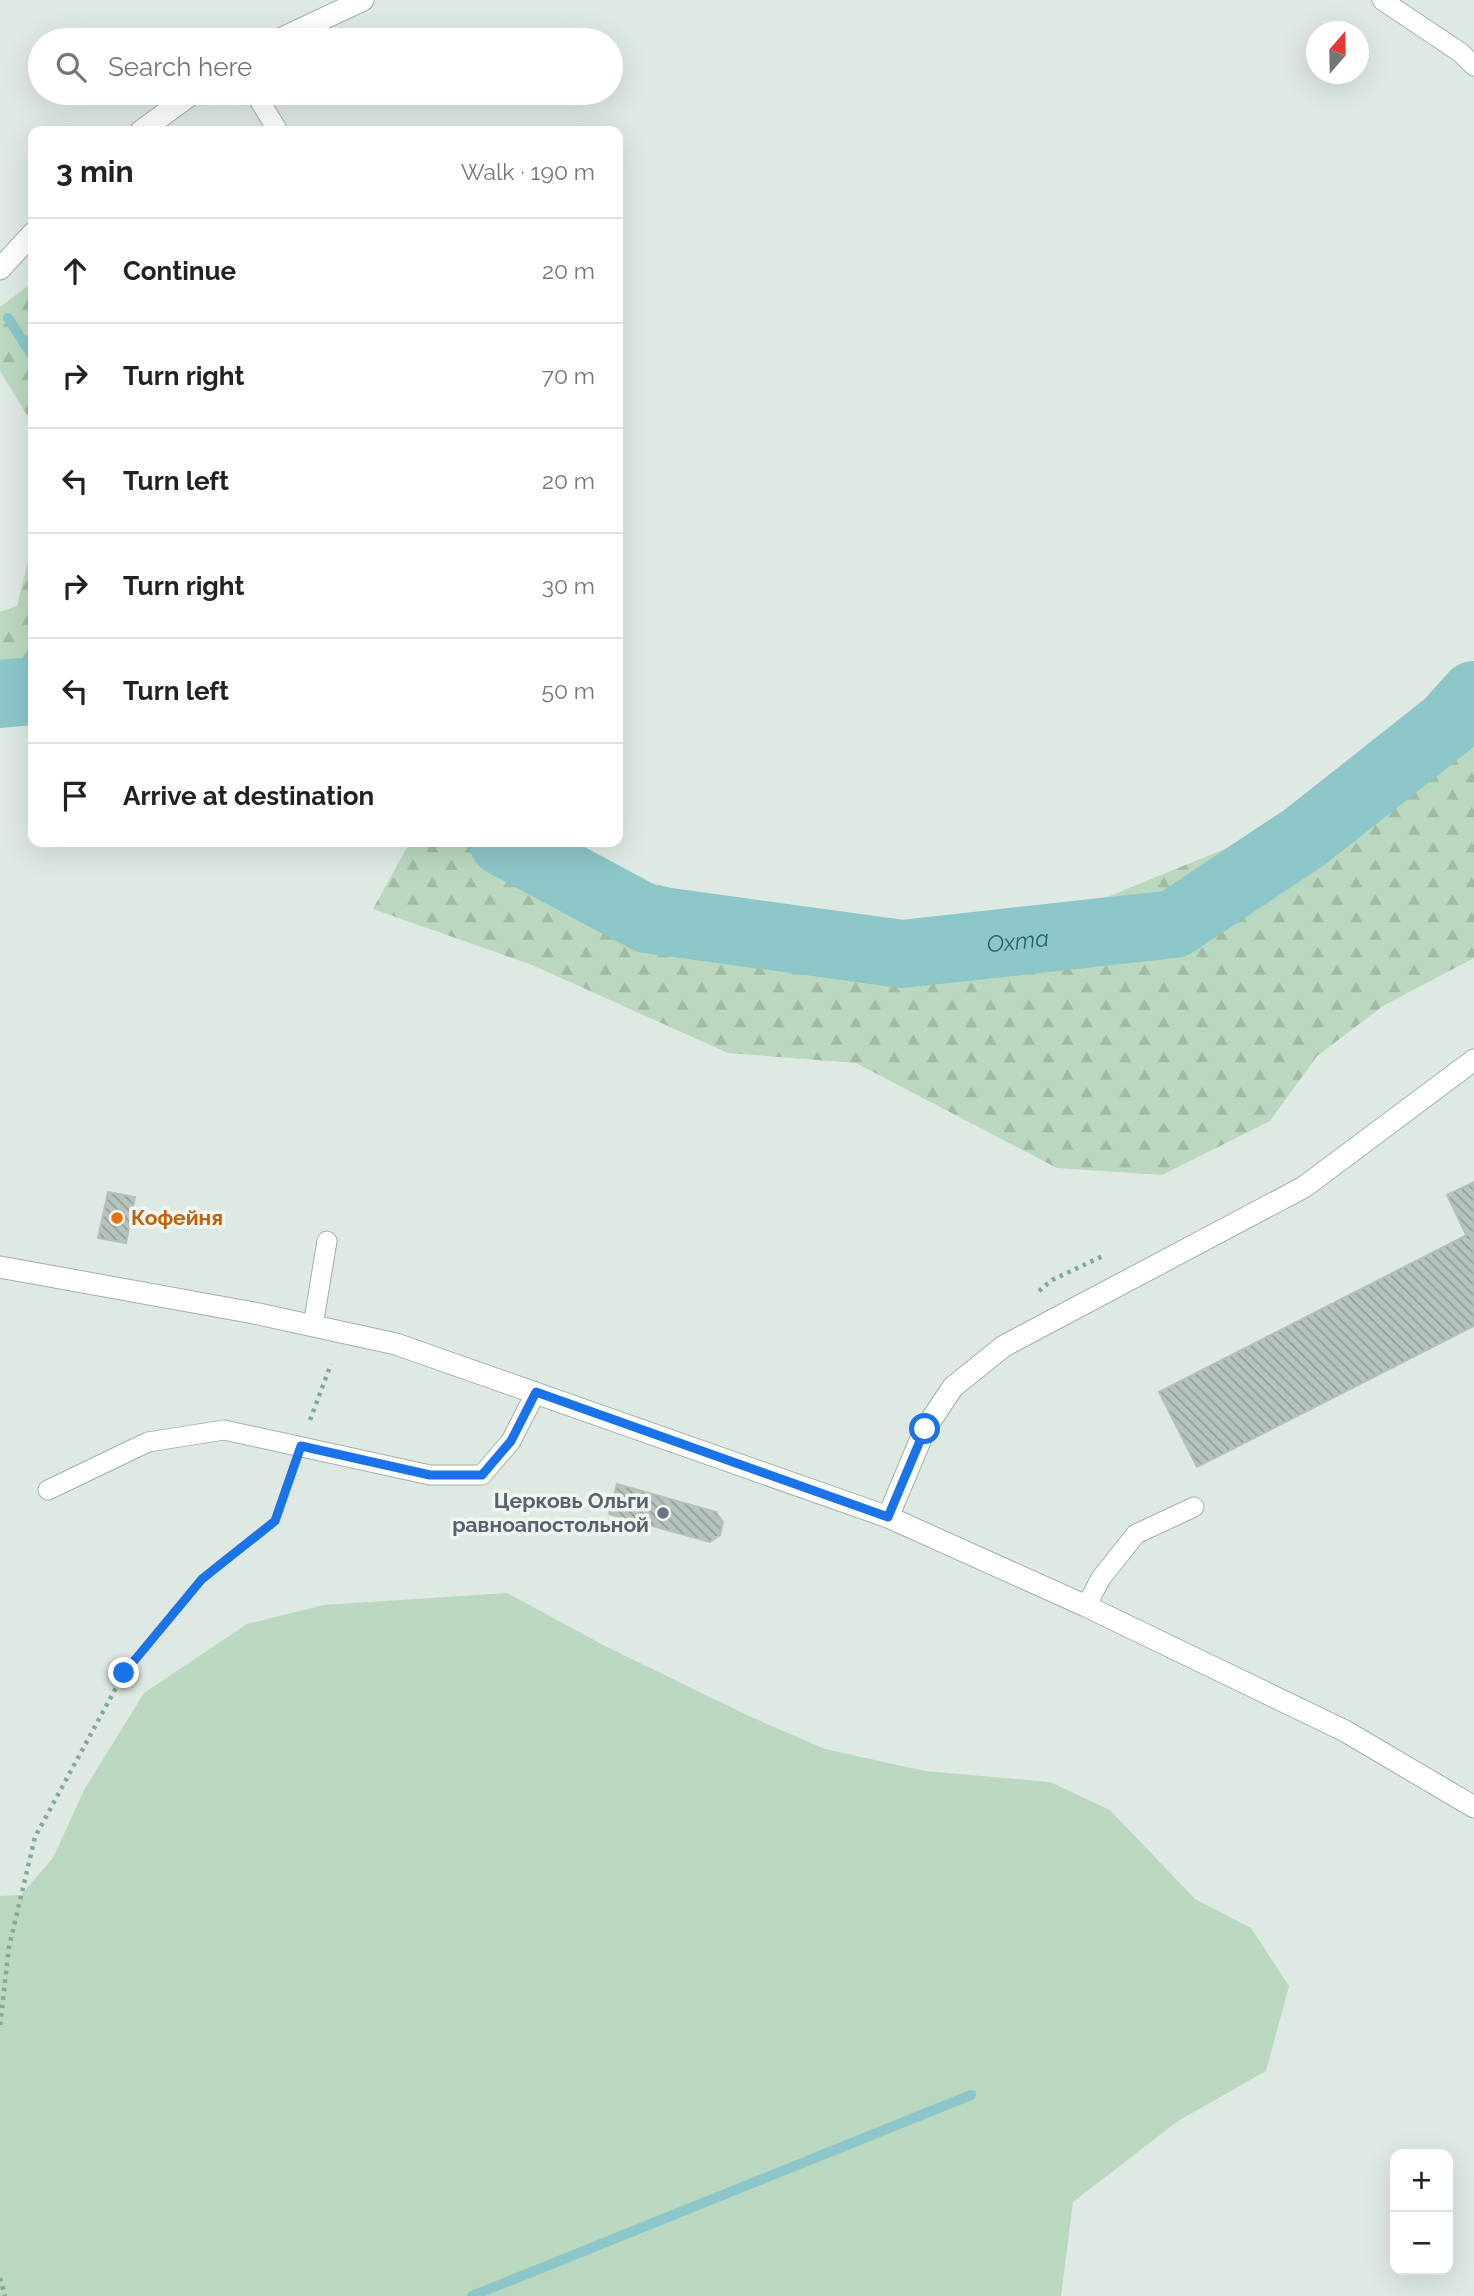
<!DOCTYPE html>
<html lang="en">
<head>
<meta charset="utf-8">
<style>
	:root { --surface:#fff; --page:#f2f2f2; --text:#222; --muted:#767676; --line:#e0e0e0 }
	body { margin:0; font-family:Raleway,sans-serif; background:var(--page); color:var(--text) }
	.controls { position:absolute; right:21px; bottom:21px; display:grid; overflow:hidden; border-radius:14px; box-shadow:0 7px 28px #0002 }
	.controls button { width:63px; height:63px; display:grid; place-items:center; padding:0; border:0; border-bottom:2px solid var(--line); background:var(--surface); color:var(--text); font:35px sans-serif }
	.compass { position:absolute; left:1306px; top:21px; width:63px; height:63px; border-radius:50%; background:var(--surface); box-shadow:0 7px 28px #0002; rotate:20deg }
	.stop { position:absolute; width:21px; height:21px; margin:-16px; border:5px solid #1a73e8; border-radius:50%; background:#fff }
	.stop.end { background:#1a73e8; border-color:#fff; box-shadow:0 2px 7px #0008 }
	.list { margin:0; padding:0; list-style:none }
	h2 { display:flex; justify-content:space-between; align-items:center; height:91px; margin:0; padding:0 28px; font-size:30px }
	h2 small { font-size:23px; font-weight:400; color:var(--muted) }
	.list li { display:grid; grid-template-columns:46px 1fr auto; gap:21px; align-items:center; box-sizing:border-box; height:105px; padding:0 28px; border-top:2px solid var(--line) }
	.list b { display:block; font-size:26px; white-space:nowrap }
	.list em { font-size:23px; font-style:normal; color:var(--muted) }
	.icon { flex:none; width:38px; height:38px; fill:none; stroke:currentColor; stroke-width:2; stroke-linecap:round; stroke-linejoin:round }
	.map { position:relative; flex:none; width:1474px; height:2296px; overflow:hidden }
	.search { position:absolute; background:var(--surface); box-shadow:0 7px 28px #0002; left:28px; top:28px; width:595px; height:77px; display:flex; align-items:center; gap:18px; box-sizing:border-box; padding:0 24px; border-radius:38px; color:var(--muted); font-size:26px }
	.panel { position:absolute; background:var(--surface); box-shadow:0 7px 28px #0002; left:28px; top:126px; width:595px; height:721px; border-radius:14px }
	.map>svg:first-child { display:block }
	.green { fill:#bad8bf }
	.forest { fill:url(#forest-firs) }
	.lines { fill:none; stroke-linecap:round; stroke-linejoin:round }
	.stream { stroke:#8cc6c9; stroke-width:10 }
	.river { stroke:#8cc6c9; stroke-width:68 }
	.building { fill:url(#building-back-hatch); stroke:#b2c1ba; stroke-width:2 }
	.service-casing { stroke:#a3b0a9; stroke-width:21 }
	.minor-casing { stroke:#a3b0a9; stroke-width:23 }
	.tertiary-casing { stroke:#a3b0a9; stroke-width:23 }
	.path { stroke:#83a999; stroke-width:4.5; stroke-dasharray:3.5 5; stroke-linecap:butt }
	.service { stroke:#fff; stroke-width:19 }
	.minor { stroke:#fff; stroke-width:21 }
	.tertiary { stroke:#fff; stroke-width:21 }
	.route { stroke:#1a73e8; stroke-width:9 }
	.food-dot { fill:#e8710a; stroke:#eff6f2; stroke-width:2.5 }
	.worship-dot { fill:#6b7280; stroke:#eff6f2; stroke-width:2.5 }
	.labels { text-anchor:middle; stroke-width:7; stroke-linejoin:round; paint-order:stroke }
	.food-label { font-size:21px; font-weight:bold; fill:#c56008; stroke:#eff6f2; text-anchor:start }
	.worship-label { font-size:21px; font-weight:bold; fill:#5b616d; stroke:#eff6f2; text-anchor:end }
	.water-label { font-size:23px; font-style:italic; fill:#23676c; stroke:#eff6f2 }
</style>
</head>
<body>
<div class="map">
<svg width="1474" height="2296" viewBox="0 0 1474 2296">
	<defs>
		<pattern id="forest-firs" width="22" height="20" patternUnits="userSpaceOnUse" patternTransform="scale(1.75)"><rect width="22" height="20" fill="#bad8bf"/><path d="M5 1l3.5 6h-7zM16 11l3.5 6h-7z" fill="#a0baa4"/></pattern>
		<pattern id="building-back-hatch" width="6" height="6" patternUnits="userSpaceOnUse" patternTransform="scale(1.75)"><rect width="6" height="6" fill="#b5c3bc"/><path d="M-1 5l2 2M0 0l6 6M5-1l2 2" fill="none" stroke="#939f99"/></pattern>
	</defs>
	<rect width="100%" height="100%" fill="#dfe9e3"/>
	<!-- green -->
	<path class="green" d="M507,1593L605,1646L749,1716L825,1749L925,1771L1050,1782L1110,1810L1195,1899L1251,1928L1289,1986L1266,2071L1178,2121L1073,2202L1061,2296H0V1896L21,1895L53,1858L84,1790L144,1693L247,1624L324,1605Z"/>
	<!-- forest -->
	<g class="forest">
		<path d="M33,282V444L27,415L0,371V307Z"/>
		<path d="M33,540V716L0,713V612L17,606Z"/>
		<path d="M1474,720V958L1383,1006L1317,1056L1270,1121L1162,1175L1057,1168L856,1063L728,1053L532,965L373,909L410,842H481L861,934L1056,918L1266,832Z"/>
	</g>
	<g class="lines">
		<!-- stream -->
		<g class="stream">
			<path d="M8,318L33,357"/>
			<path d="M472,2296L971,2095"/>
		</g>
		<!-- river -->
		<g class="river">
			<path d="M0,694L33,691"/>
			<path id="s1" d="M503,842L647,919L902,954L1174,924L1305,837L1448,724L1474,695"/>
		</g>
	</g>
	<!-- building -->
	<g class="building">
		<path d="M1474,1182V1251L1447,1195Z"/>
		<path d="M108,1192L135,1197L126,1243L98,1238Z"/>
		<path d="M1469,1234L1474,1246V1326L1197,1467L1159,1392Z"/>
		<path d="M617,1484L716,1512L723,1522L720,1535L710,1542L609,1514Z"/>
	</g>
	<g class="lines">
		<defs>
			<g id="service">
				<path d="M1382,0L1461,53L1474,66"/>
				<path d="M255,93L278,131"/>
				<path d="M313,1326L327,1241"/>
				<path d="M48,1490L148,1442L224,1430L430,1475H482L511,1441L536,1392"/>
				<path d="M1086,1606L1101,1578L1136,1534L1194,1507"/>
			</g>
			<g id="minor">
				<path d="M0,1267L254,1313L396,1344L888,1517L1086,1606L1345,1731L1474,1807"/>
				<path d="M888,1517L925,1429L953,1387L1004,1346L1304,1187L1474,1060"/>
			</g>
			<g id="tertiary">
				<path d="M278,40L363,0"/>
				<path d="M141,131L193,93"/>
				<path d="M0,269L33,233"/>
			</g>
		</defs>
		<!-- service casing -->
		<use href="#service" class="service-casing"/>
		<!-- minor casing -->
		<use href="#minor" class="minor-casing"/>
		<!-- tertiary casing -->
		<use href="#tertiary" class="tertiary-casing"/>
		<!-- path -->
		<g class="path">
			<path d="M1039,1291L1052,1280L1105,1255"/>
			<path d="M310,1420L331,1364"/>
			<path d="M0,2025L9,1947L35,1837L124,1673L202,1579L275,1521L292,1472"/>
			<path d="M0,2278L5,2296"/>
		</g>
		<!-- service -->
		<use href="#service" class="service"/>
		<!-- minor -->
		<use href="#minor" class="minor"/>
		<!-- tertiary -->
		<use href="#tertiary" class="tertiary"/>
	</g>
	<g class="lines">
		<!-- route -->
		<path class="route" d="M124,1673L202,1579L275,1521L301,1446L430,1475H482L511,1441L536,1392L888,1517L925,1429"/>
	</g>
	<!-- markers -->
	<circle class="food-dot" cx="117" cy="1218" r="7"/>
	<circle class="worship-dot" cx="663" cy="1513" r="7"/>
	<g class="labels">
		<!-- food labels -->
		<g class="food-label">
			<text x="131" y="1225">Кофейня</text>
		</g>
		<!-- worship labels -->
		<g class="worship-label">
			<text x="649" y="1508">Церковь Ольги<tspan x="649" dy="24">равноапостольной</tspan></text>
		</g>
		<!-- water labels -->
		<g class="water-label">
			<text dy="8" stroke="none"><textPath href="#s1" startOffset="537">Охта</textPath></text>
		</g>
	</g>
</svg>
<div class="controls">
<button>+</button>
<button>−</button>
</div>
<svg class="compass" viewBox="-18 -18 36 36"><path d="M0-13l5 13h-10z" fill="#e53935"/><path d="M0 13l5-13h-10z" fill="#767676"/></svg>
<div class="stop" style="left:925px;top:1429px"></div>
<div class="stop end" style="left:124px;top:1673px"></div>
<div class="search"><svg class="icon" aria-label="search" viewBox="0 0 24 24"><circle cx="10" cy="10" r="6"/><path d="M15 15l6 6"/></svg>Search here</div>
<section class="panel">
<h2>3 min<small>Walk · 190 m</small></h2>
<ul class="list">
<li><svg class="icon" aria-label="ahead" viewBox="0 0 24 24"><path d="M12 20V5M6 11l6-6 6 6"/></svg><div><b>Continue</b></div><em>20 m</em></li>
<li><svg class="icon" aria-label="right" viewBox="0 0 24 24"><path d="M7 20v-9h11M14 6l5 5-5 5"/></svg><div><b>Turn right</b></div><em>70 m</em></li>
<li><svg class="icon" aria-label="left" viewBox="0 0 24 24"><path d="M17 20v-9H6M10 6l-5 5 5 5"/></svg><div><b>Turn left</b></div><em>20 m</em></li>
<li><svg class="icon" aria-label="right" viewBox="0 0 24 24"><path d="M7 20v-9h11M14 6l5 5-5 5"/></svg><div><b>Turn right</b></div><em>30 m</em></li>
<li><svg class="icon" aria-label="left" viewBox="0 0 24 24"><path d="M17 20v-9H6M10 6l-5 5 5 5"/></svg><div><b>Turn left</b></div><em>50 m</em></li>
<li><svg class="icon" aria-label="arrive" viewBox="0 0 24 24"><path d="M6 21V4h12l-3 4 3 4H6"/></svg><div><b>Arrive at destination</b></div></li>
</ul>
</section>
</div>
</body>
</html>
